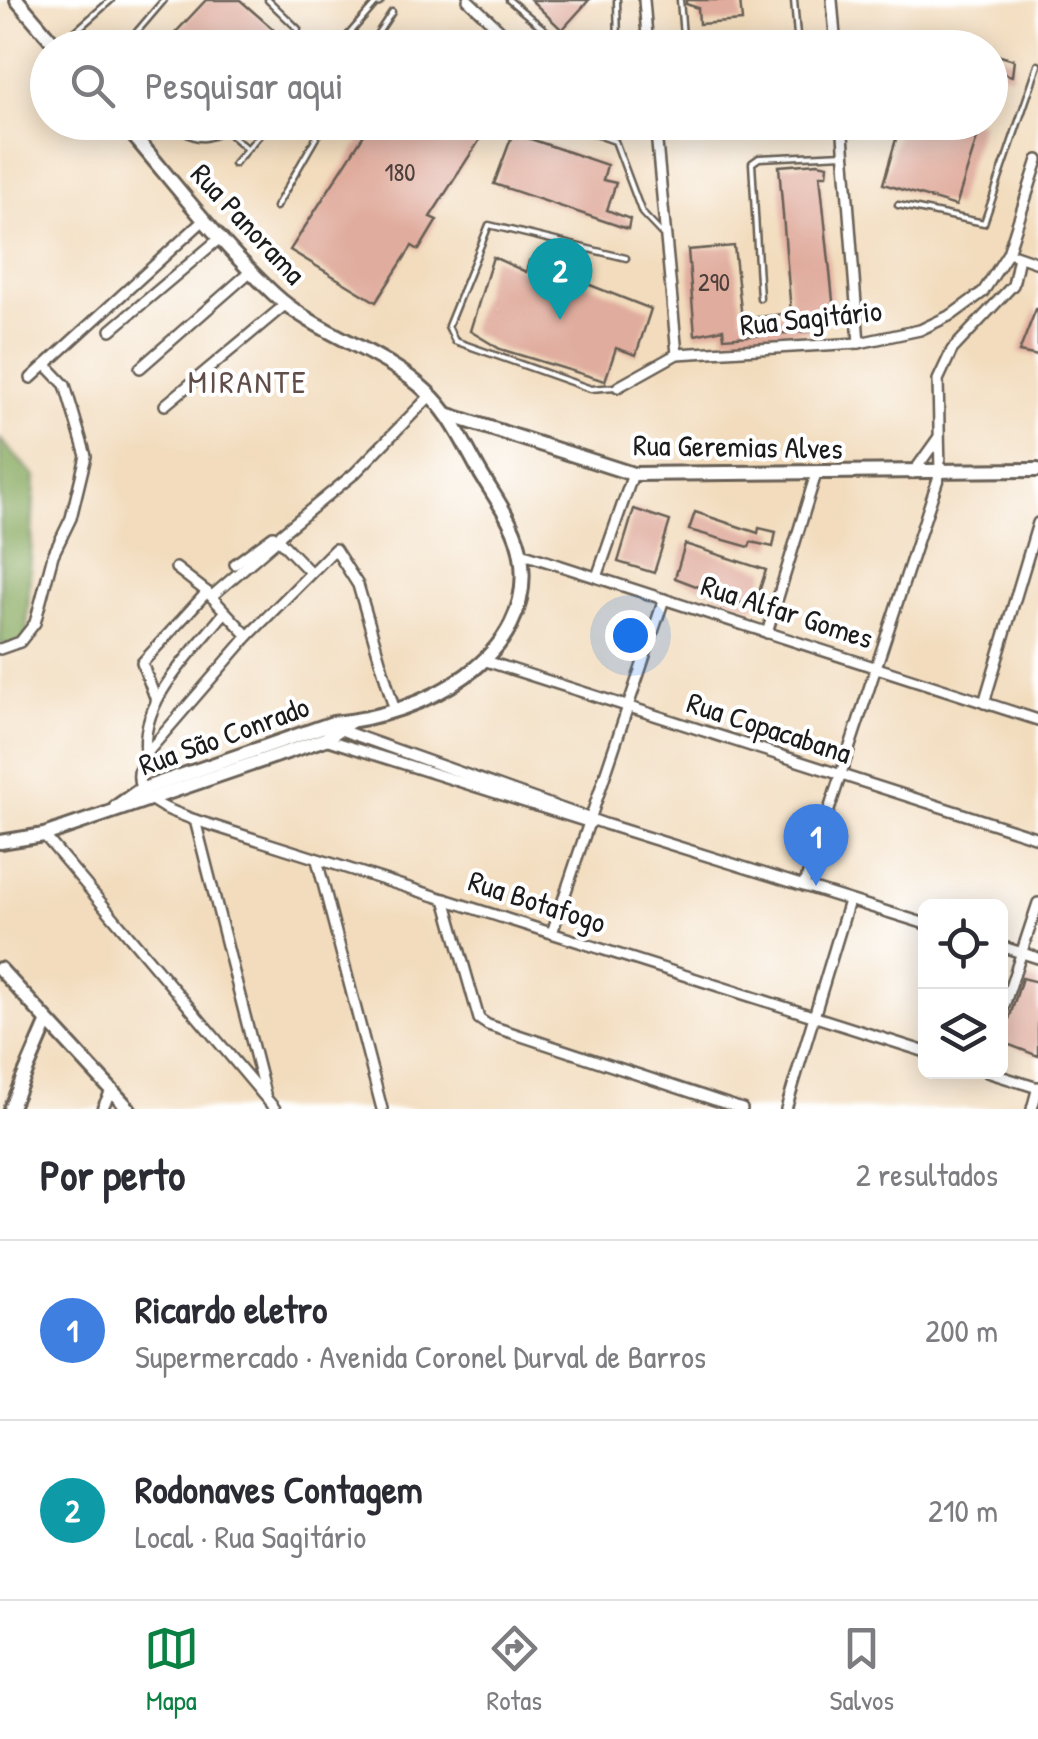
<!DOCTYPE html>
<html lang="pt">
<head>
<meta charset="utf-8">
<style>
	:root { --surface:#fff; --page:#f2f2f3; --text:#2b2b33; --muted:#7c7c81; --line:#e1e1e2; --accent:#0b8043 }
	body { margin:0; font-family:"Patrick Hand",sans-serif; background:var(--page); color:var(--text) }
	.controls { position:absolute; right:30px; bottom:30px; display:grid; overflow:hidden; border-radius:15px; box-shadow:0 5px 25px #0003 }
	.controls button { width:90px; height:90px; display:grid; place-items:center; padding:0; border:0; border-bottom:2px solid var(--line); background:var(--surface); color:var(--text); font:50px sans-serif }
	.you { position:absolute; left:630px; top:635px; width:35px; height:35px; margin:-25px; border:8px solid #fff; border-radius:50%; background:#1a73e8; box-shadow:0 0 0 15px #1a73e833 }
	.badge { display:grid; place-items:center; width:65px; height:65px; border-radius:50%; background:var(--accent); color:#fff; font-size:32px; font-weight:700 }
	.pin { position:absolute; translate:-50% -82px; filter:drop-shadow(0 2px 5px #0008) }
	.pin::after { content:''; position:absolute; top:52px; width:35px; height:30px; background:inherit; clip-path:polygon(0 0,100% 0,50% 100%) }
	.list { margin:0; padding:0; list-style:none }
	h2 { display:flex; justify-content:space-between; align-items:center; height:130px; margin:0; padding:0 40px; font-size:42px }
	h2 small { font-size:32px; font-weight:400; color:var(--muted) }
	.list li { display:grid; grid-template-columns:65px 1fr auto; gap:30px; align-items:center; box-sizing:border-box; height:180px; padding:0 40px; border-top:2px solid var(--line) }
	.list b { display:block; font-size:38px; white-space:nowrap }
	.list p { margin:0; font-size:32px; white-space:nowrap; color:var(--muted) }
	.list em { font-size:32px; font-style:normal; color:var(--muted) }
	.icon { flex:none; width:55px; height:55px; fill:none; stroke:currentColor; stroke-width:2; stroke-linecap:round; stroke-linejoin:round }
	.map { position:relative; flex:none; width:1038px; height:1109px; overflow:hidden }
	.search { position:absolute; background:var(--surface); box-shadow:0 5px 25px #0003; left:30px; right:30px; top:30px; height:110px; display:flex; align-items:center; gap:25px; box-sizing:border-box; padding:0 35px; border-radius:55px; color:var(--muted); font-size:38px }
	.sheet { height:490px; background:var(--surface) }
	nav { display:flex; justify-content:space-around; align-items:center; box-sizing:border-box; height:140px; border-top:2px solid var(--line); background:var(--surface); font-size:28px; color:var(--muted) }
	nav a { display:grid; justify-items:center; gap:5px }
	nav .on { color:var(--accent) }
	.map>svg:first-child { display:block }
	.forest { fill:#85a75c; stroke:#50623c; stroke-width:2.5 }
	.building { fill:#e0ac9d }
	.lines { fill:none; stroke-linecap:round; stroke-linejoin:round }
	.lane-casing { stroke:#675f54; stroke-width:9 }
	.street-casing { stroke:#675f54; stroke-width:14 }
	.secondary-casing { stroke:#675f54; stroke-width:18 }
	.lane { stroke:#fff; stroke-width:4 }
	.street { stroke:#fff; stroke-width:9 }
	.secondary { stroke:#fff; stroke-width:12 }
	.labels { text-anchor:middle; stroke-width:8; stroke-linejoin:round; paint-order:stroke }
	.number-label { font-size:25px; fill:#4d403c }
	.street-label { font-size:30px; fill:#1c1c1c; stroke:#fff }
	.neighbourhood-label { font-size:32px; letter-spacing:2.5px; fill:#614e49; stroke:#fff }
</style>
</head>
<body>
<div class="map">
<svg width="1038" height="1109" viewBox="0 0 1038 1109">
	<rect width="100%" height="100%" fill="#fff"/>
	<filter id="ink" filterUnits="userSpaceOnUse"><feTurbulence type="fractalNoise" baseFrequency=".01" numOctaves="2"/><feDisplacementMap in="SourceGraphic" scale="20" xChannelSelector="R" yChannelSelector="G"/><feConvolveMatrix kernelMatrix="1 2 1 2 8 2 1 2 1" color-interpolation-filters="sRGB"/></filter>
	<filter id="wash" filterUnits="userSpaceOnUse"><feTurbulence type="fractalNoise" baseFrequency=".0048" numOctaves="4" result="noise"/><feDisplacementMap in="SourceGraphic" scale="40" xChannelSelector="R" yChannelSelector="G"/><feGaussianBlur stdDeviation="2.25" result="paint"/><feColorMatrix in="noise" values="0 0 0 0 0 0 0 0 0 0 0 0 0 0 0 0 0 1.4 0 .05"/><feComposite in="paint" operator="in"/></filter>
	<g filter="url(#wash)">
		<rect width="100%" height="100%" fill="#f2dcbd"/>
		<!-- forest -->
		<path class="forest" d="M0,439L35,477L26,648L0,644Z"/>
		<g id="blocks">
			<!-- building -->
			<g class="building">
				<path d="M206,0H240L273,29L265,39L268,42L264,48H161Z"/>
				<path d="M531,0H589L562,30Z"/>
				<path d="M686,0H740L742,21L699,24L698,8L686,4Z"/>
				<path d="M990,53L1014,60L1012,76L990,70Z"/>
				<path d="M372,122H482L488,127L430,217L437,220L419,250L412,246L376,302L290,250Z"/>
				<path d="M901,122H982L956,206L883,184Z"/>
				<path d="M513,133L607,165L603,180L616,183L607,210L630,219L628,229L494,184Z"/>
				<path d="M818,163L828,165L827,175H820L835,320L810,322L811,331L724,338L723,329L695,335L688,250L734,246L742,319L791,313L779,166Z"/>
				<path d="M493,257L526,272L529,261L651,309L636,355L616,348L605,381L500,349L470,331Z"/>
				<path d="M1036,309H1038V356L1019,352Z"/>
				<path d="M634,509L670,521L654,573L618,562Z"/>
				<path d="M695,512L758,533L759,528L776,532L773,547L751,542L749,547L689,530Z"/>
				<path d="M685,544L766,570L754,608L675,578Z"/>
				<path d="M1022,978L1038,982V1056L1002,1042Z"/>
			</g>
		</g>
	</g>
	<g filter="url(#ink)">
		<use href="#blocks" fill-opacity="0" stroke="#675f54" stroke-width="2.5"/>
		<g class="lines">
			<defs>
				<g id="lane">
					<path d="M268,0L298,29L293,48"/>
					<path d="M509,0L557,40L644,46"/>
					<path d="M617,0L618,46"/>
					<path d="M680,0L684,48"/>
					<path d="M794,0L798,48"/>
					<path d="M61,44L111,0"/>
					<path d="M123,48L164,0"/>
					<path d="M337,48L377,2"/>
					<path d="M368,48L392,12"/>
					<path d="M173,122C194,143 209,144 231,122"/>
					<path d="M561,122L615,141L642,213L662,234"/>
					<path d="M224,129L247,149"/>
					<path d="M234,164L271,122"/>
					<path d="M898,205L984,223L1038,65"/>
					<path d="M276,207L325,122"/>
					<path d="M760,298L752,163L759,158L844,154"/>
					<path d="M615,387L591,389L455,341L448,326L489,225L626,258"/>
				</g>
				<g id="street">
					<path d="M377,0L378,1"/>
					<path d="M468,0L519,48"/>
					<path d="M644,0L648,48"/>
					<path d="M832,0L836,48"/>
					<path d="M655,122L677,354"/>
					<path d="M842,122L859,343"/>
					<path d="M1015,255L1038,263"/>
					<path d="M111,330L220,238"/>
					<path d="M140,368L251,271"/>
					<path d="M31,378L205,219"/>
					<path d="M618,387L677,354L859,343L920,330L953,314L983,292L1008,253L1038,160"/>
					<path d="M165,405L286,304"/>
					<path d="M913,473L938,438"/>
					<path d="M521,553L1038,720"/>
					<path d="M235,564L273,536"/>
					<path d="M176,568L207,592L248,636"/>
					<path d="M310,572L278,539L281,534L355,473L431,395"/>
					<path d="M597,577L633,474"/>
					<path d="M212,596L278,539"/>
					<path d="M767,633L816,474"/>
					<path d="M0,649L20,642L35,623L53,555L71,518L86,456L65,385L47,366"/>
					<path d="M486,661L1038,838"/>
					<path d="M156,700L142,663L207,592"/>
					<path d="M984,703L1038,523"/>
					<path d="M394,708L358,585L335,549L248,636L146,754C122,796 163,808 195,820L926,1052"/>
					<path d="M338,729L605,824L926,924"/>
					<path d="M325,739L591,823"/>
					<path d="M146,754C139,699 194,652 225,612"/>
					<path d="M195,820L265,1094"/>
					<path d="M44,835L275,1109"/>
					<path d="M317,860L382,1109"/>
					<path d="M804,886L940,473L938,380L952,350L1013,285L1019,257"/>
					<path d="M445,899L479,1019L488,1025L742,1109"/>
					<path d="M552,933L664,599"/>
					<path d="M1000,946L1038,958"/>
					<path d="M1000,1018L1038,903"/>
					<path d="M987,1072L1038,1088"/>
					<path d="M102,1109L112,1089"/>
					<path d="M786,1109L849,901"/>
					<path d="M1032,1109L1038,1087"/>
				</g>
				<g id="secondary">
					<path d="M17,0L58,48"/>
					<path d="M446,414L633,474L1038,470"/>
					<path d="M116,807L140,790L333,723C419,716 538,659 521,556C517,527 496,499 481,474C465,446 451,414 427,392C383,350 318,335 274,294C218,242 172,180 122,122"/>
					<path d="M0,842L44,835L325,739L351,721"/>
					<path d="M0,969L129,1109"/>
					<path d="M10,1109L47,1023"/>
				</g>
			</defs>
			<!-- lane casing -->
			<use href="#lane" class="lane-casing"/>
			<!-- street casing -->
			<use href="#street" class="street-casing"/>
			<!-- secondary casing -->
			<use href="#secondary" class="secondary-casing"/>
			<!-- lane -->
			<use href="#lane" class="lane"/>
			<!-- street -->
			<use href="#street" class="street"/>
			<!-- secondary -->
			<use href="#secondary" class="secondary"/>
		</g>
	</g>
	<g class="labels">
		<!-- number labels -->
		<g class="number-label">
			<text x="400" y="181">180</text>
			<text x="714" y="291">290</text>
		</g>
		<!-- street labels -->
		<g class="street-label">
			<text transform="translate(248 224) rotate(47)" y="10">Rua Panorama</text>
			<text transform="translate(811 318) rotate(-6)" y="10">Rua Sagitário</text>
			<text transform="translate(738 447) rotate(1)" y="10">Rua Geremias Alves</text>
			<text transform="translate(787 612) rotate(18)" y="10">Rua Alfar Gomes</text>
			<text transform="translate(769 728) rotate(18)" y="10">Rua Copacabana</text>
			<text transform="translate(224 736) rotate(-20)" y="10">Rua São Conrado</text>
			<text transform="translate(537 902) rotate(18)" y="10">Rua Botafogo</text>
		</g>
		<!-- neighbourhood labels -->
		<g class="neighbourhood-label">
			<text x="248" y="393">MIRANTE</text>
		</g>
	</g>
</svg>
<div class="controls">
<button><svg class="icon" aria-label="locate" viewBox="0 0 24 24"><circle cx="12" cy="12" r="6"/><path d="M12 2v4M12 18v4M2 12h4M18 12h4"/></svg></button>
<button><svg class="icon" aria-label="layers" viewBox="0 0 24 24"><path d="M12 4l9 5-9 5-9-5zM3 14l9 5 9-5"/></svg></button>
</div>
<div class="you"></div>
<div class="pin badge" style="left:816px;top:886px;background:#3f7fe0">1</div>
<div class="pin badge" style="left:560px;top:320px;background:#0f9aa8">2</div>
<div class="search"><svg class="icon" aria-label="search" viewBox="0 0 24 24"><circle cx="10" cy="10" r="6"/><path d="M15 15l6 6"/></svg>Pesquisar aqui</div>
</div>
<section class="sheet">
<h2>Por perto<small>2 resultados</small></h2>
<ul class="list">
<li><span class="badge" style="background:#3f7fe0">1</span><div><b>Ricardo eletro</b><p>Supermercado · Avenida Coronel Durval de Barros</p></div><em>200 m</em></li>
<li><span class="badge" style="background:#0f9aa8">2</span><div><b>Rodonaves Contagem</b><p>Local · Rua Sagitário</p></div><em>210 m</em></li>
</ul>
</section>
<nav>
<a class="on"><svg class="icon" aria-label="map" viewBox="0 0 24 24"><path d="M3 6l6-2 6 2 6-2v14l-6 2-6-2-6 2zM9 4v14M15 6v14"/></svg>Mapa</a>
<a><svg class="icon" aria-label="directions" viewBox="0 0 24 24"><path d="M12 3l9 9-9 9-9-9zM9 14v-3h6M13 9l2 2-2 2"/></svg>Rotas</a>
<a><svg class="icon" aria-label="saved" viewBox="0 0 24 24"><path d="M7 4h10v16l-5-4-5 4z"/></svg>Salvos</a>
</nav>
</body>
</html>
